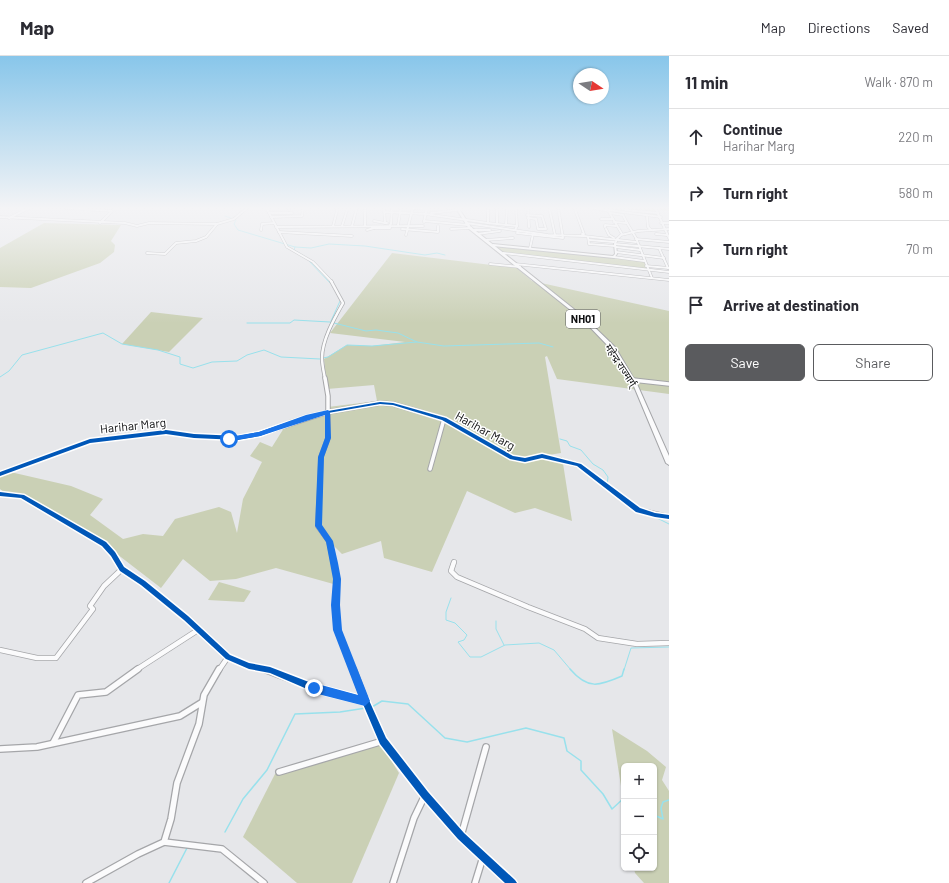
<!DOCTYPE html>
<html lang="en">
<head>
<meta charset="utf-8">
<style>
	:root { --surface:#fff; --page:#f2f2f3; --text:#2b2b33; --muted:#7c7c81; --line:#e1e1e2; --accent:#5a5b5e }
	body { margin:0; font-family:Barlow,"Noto Sans Devanagari",sans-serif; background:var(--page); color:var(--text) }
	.controls { position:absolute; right:12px; bottom:12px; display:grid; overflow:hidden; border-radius:6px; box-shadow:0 1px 3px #0004 }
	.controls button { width:36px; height:36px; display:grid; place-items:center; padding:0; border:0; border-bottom:1px solid var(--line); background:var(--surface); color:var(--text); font:20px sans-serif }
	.compass { position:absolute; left:573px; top:12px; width:36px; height:36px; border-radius:50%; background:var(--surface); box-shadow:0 1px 3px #0004; rotate:102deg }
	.stop { position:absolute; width:12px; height:12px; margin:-9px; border:3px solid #1a73e8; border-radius:50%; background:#fff }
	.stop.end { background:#1a73e8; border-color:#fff; box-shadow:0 1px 4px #0008 }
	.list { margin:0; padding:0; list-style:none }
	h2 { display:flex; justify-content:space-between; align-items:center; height:52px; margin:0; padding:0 16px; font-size:17px }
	h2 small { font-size:13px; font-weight:400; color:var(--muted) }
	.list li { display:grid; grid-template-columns:26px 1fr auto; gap:12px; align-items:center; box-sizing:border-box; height:56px; padding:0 16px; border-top:1px solid var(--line) }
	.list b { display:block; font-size:15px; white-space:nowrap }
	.list p { margin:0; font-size:13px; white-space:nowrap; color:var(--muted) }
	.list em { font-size:13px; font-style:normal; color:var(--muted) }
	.actions { display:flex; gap:8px; padding:12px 16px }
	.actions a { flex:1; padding:9px 0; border:1px solid var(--accent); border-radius:6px; text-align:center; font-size:14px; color:var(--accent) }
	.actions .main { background:var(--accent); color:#fff }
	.icon { flex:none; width:22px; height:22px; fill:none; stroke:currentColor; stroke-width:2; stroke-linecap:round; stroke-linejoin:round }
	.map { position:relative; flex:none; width:669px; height:827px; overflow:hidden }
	header { display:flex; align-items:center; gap:24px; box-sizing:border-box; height:56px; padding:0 20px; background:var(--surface); border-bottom:1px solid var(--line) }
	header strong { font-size:19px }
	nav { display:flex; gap:22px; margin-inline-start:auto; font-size:14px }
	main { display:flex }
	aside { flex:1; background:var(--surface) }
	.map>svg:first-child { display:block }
	.green { fill:#cad0b5 }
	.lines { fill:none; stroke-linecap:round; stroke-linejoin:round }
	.stream-far1 { stroke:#98e1ec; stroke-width:1 }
	.stream { stroke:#98e1ec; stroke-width:1.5 }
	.street-far4-casing { stroke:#a5a6a9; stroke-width:3 }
	.street-far3-casing { stroke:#a5a6a9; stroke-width:4 }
	.street-far2-casing { stroke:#a5a6a9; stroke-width:5.5 }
	.street-far1-casing { stroke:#a5a6a9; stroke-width:6 }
	.street-casing { stroke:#a5a6a9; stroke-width:8 }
	.secondary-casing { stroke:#a5a6a9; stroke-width:2 }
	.highway-casing { stroke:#a5a6a9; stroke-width:2 }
	.street-far4 { stroke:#fbfbfc; stroke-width:2 }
	.street-far3 { stroke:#fbfbfc; stroke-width:2.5 }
	.street-far2 { stroke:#fbfbfc; stroke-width:3.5 }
	.street-far1 { stroke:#fbfbfc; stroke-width:4.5 }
	.street { stroke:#fbfbfc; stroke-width:5.5 }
	.secondary { fill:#fbfbfc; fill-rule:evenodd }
	.highway { fill:#fbfbfc; fill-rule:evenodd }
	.cycleway-casing { stroke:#fff; stroke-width:3 }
	.cycleway { fill:#0057b8; fill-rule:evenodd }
	.route { fill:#1a73e8 }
	.labels { text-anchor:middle; stroke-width:3; stroke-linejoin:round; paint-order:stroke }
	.far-street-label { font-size:10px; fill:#0f1012; stroke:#fff }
	.shield { fill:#fff; stroke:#575859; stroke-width:1 }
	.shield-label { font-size:11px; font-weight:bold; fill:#0f1012 }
	.street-label { font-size:12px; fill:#0f1012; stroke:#fff }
</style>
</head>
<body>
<header>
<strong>Map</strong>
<nav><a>Map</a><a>Directions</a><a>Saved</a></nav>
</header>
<main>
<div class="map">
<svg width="669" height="827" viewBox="0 0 669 827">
	<rect width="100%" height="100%" fill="#e6e7ea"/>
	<!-- green -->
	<g class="green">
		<path d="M615,151H669V155L657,154L660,161L632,157L631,153H622L621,155H617Z"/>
		<path d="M44,167L121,169L111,185L115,189L114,196L100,207L31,232L0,231V192Z"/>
		<path d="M495,189L644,205L647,213L504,197Z"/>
		<path d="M392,197L517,212L532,225L669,255V338L557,323L547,300L545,301L561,397L542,400L562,401L572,465L535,452L515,457L467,435L432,516L384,502L381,485L342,498L330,486L337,529L276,512L236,523L210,525L183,503L161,532L104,488L22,440L6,438L0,433V417L6,415L71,430L103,443L90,459L123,483L143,478L163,480L175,463L219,451L231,456L237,477L243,443L262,406L250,400L260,386L272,391L289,364L309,358L327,359L328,351L377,345L374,329L327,333L324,303L347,289L372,290L405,286L330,277Z"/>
		<path d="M151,256L203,262L169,296L122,288Z"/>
		<path d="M219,526L251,535L244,546L208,544Z"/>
		<path d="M612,673L647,695L666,711L662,724L669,735V827H644L635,817L634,812H654V710H624V749Z"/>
		<path d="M381,688L399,717L352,827H297L243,781L275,718Z"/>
	</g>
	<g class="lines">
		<!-- stream-far1 -->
		<g class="stream-far1">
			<path d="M225,160L236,164L234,168L238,174L295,191L311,192L329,188L365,190L425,199L437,197L445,199"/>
			<path d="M295,191L294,194L304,200"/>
			<path d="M309,205L330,227"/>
			<path d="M331,265L340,245"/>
			<path d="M247,267H290L294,264L330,266L366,275L376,274L398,277L417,286L444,290L539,287L553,291"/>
			<path d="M323,302L328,301L347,289L372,290L417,286"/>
			<path d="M0,321L9,315L22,299L103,277L122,288L158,294L180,301V308L193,312L212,306L237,305L247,299L264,294L281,301L320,303"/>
			<path d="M560,383L567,385L570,390L581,394L593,408L603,414L608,421L607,429"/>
			<path d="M621,439L632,447"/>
			<path d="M657,462L669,468"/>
			<path d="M451,542L446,556V564L455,567L467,579L464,584L458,586L470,601H481L505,589L539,587L554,594L571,614"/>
			<path d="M496,565V573L504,589"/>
			<path d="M624,614L631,592L669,591"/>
		</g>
		<!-- stream -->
		<g class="stream">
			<path d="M570,613C588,634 599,630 622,620L624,613"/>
			<path d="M372,651L382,645L408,648L445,682L467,686L526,672L564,682L567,695L581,705V714L603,738L612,753L624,742"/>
			<path d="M654,759L663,763L661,752L663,746L669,744"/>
			<path d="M225,776L243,743L267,714L295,658L340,656L366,652"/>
			<path d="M169,827L187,792H191"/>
		</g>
		<defs>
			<g id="street-far4">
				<path d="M52,151L112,155L100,167"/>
				<path d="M266,151L287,191L313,206L332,226"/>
				<path d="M328,151V153"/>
				<path d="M365,151V170"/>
				<path d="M384,151L385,167H387"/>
				<path d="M434,151L438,152"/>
				<path d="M528,151L529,171"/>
				<path d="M549,151L555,179"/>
				<path d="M574,151L584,178H582"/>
				<path d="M589,151L609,155"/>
				<path d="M606,151L622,178"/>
				<path d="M655,151L669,182"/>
				<path d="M413,152L427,153"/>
				<path d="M289,154L290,151"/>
				<path d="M608,154L661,161"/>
				<path d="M625,154L658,157"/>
				<path d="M384,156L425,158L488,167V151"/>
				<path d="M269,157H292"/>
				<path d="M431,157L458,154"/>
				<path d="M610,157L623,159L627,167"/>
				<path d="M527,159L542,160L546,173H538L536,163L528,162"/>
				<path d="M0,161L125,167L137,170L149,167L217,168"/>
				<path d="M271,161L302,160L303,151"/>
				<path d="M647,161L648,171L651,174"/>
				<path d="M9,162L31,151"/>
				<path d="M601,163H613"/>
				<path d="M374,165L385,167"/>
				<path d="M424,165L468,169"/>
				<path d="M424,166L427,151"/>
				<path d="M614,166L627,167L636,182L652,222"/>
				<path d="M466,167L548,179L584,180L636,186"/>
				<path d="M488,167L497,168V151"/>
				<path d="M661,167H669"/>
				<path d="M391,168L392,151"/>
				<path d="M497,168L517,170"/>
				<path d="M398,169L401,151"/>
				<path d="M506,169L507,151"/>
				<path d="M333,170L338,151"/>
				<path d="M342,170L348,151"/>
				<path d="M352,170L357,151"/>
				<path d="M276,171L423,170"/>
				<path d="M605,171V169L616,170"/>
				<path d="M372,172H390V169"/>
				<path d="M402,173L438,176V170"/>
				<path d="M451,173L471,172"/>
				<path d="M606,173L609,179L614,182"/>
				<path d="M669,173L638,175L621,179L617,183L615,188L669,193"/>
				<path d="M261,174L262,168L274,167"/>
				<path d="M367,174L374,172"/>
				<path d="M473,174H490"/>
				<path d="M515,174L517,170L516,151"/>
				<path d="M518,175L517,177L563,182L558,151"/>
				<path d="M279,176L352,180"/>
				<path d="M477,178L500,175"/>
				<path d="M656,178L667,179"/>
				<path d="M406,179L413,151"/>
				<path d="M588,181L589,188L615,190"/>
				<path d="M636,183L669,186"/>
				<path d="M485,184L513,182"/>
				<path d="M589,184L614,186"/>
				<path d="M616,191L640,194"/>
				<path d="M530,192L533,178"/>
				<path d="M659,192L668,212"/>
				<path d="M616,196L664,202"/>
				<path d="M147,197L165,198L176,187L196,185L206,181L217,168L234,163L248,151"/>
				<path d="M503,197L669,216"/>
				<path d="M614,201L644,205"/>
				<path d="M490,208L520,211"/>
				<path d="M515,208L669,224"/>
				<path d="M646,210L669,212"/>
			</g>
			<path id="street-far3" d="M325,323C324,317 322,309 322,302C322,284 334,263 343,247L331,225"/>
			<g id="street-far2">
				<path d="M633,324L669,328"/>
				<path d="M430,413L444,363"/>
				<path d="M0,418L90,385L166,376L194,380L238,382L260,378L328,356L380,347L393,348L444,363L512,402L525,404L542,400L579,409L632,450"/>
				<path d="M0,438L22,440L39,450"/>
				<path d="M319,450L321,401L328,382V340L325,322"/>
			</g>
			<g id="street-far1">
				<path d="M37,449L104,488L113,498L122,513L143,527L186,562L228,601L249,610L270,614"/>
				<path d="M319,449L318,470L329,485L337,523L335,549L338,574L353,614"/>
				<path d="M631,449L638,454L669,461"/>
				<path d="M454,506L451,515L457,521L528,551L585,573L598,582L637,588L669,587"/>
				<path d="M0,594L37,602H56L93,553L90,550L104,530L122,513"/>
				<path d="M136,614L198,574"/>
				<path d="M219,614L228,601"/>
			</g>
			<g id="street">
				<path d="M264,613L314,632L365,645L383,685L425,739L461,780L512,827"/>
				<path d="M353,613L365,645"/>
				<path d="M53,687L78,639L106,636L138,613"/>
				<path d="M0,693L37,691L180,660L201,647"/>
				<path d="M279,716L383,685"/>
				<path d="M461,780L486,691"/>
				<path d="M164,786L222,793L264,827"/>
				<path d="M86,827L138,798L164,786L171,763L177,727L199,668L204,639L219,613"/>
				<path d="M393,827L414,762L425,739"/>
				<path d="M475,827L483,801"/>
			</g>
			<path id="secondary" d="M615,187L616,188L617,198L614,202L493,190L492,189L493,188L613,200L615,198L614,188Z"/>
			<path id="highway" d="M455,151H458L471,171L585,262L615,291L637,328L669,400V409L666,407L633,328L611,293L583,264L469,173Z"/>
		</defs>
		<!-- street-far4 casing -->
		<use href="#street-far4" class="street-far4-casing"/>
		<!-- street-far3 casing -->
		<use href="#street-far3" class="street-far3-casing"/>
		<!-- street-far2 casing -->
		<use href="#street-far2" class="street-far2-casing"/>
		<!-- street-far1 casing -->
		<use href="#street-far1" class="street-far1-casing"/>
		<!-- street casing -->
		<use href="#street" class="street-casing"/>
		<!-- secondary casing -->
		<use href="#secondary" class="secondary-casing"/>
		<!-- highway casing -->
		<use href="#highway" class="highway-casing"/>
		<!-- street-far4 -->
		<use href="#street-far4" class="street-far4"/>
		<!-- street-far3 -->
		<use href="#street-far3" class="street-far3"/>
		<!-- street-far2 -->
		<use href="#street-far2" class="street-far2"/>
		<!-- street-far1 -->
		<use href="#street-far1" class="street-far1"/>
		<!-- street -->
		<use href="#street" class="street"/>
		<!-- secondary -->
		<use href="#secondary" class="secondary"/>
		<!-- highway -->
		<use href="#highway" class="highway"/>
		<defs>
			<g id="cycleway">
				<path d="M380,346L393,347L446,362L513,400L525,402L542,398L581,408L640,452L655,457L669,459V463L655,461L636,456L577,410L542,402L525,406L510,403L442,364L393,349L380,348L328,357L309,362L260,380L238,384L194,382L166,378L90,387L0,420V416L90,383L166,374L194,378L238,380L259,376L306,360L328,355Z"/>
				<path d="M0,436L24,439L106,486L115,496L124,511L145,525L188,560L230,599L249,607L270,611L314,628L368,642L386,682L428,736L464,777L515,824L517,827H505L458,783L422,742L380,688L363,648L314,636L270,617L249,613L226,603L184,564L141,529L120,515L111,500L102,490L21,442L0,440Z"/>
			</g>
		</defs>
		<!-- cycleway casing -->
		<use href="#cycleway" class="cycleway-casing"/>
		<!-- cycleway -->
		<use href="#cycleway" class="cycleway"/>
	</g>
	<!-- sky -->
	<linearGradient id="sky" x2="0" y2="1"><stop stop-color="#88c6ea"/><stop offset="0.57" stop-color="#f4f4f6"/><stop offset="1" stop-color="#f4f4f6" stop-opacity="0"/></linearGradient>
	<rect width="669" height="267" fill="url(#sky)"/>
	<!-- route -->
	<path class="route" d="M328,354L330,356L331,382L324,401L322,469L333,485L338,507L341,523L340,549L342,574L370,645L365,650L314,637L310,632L314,627L358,639L333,574L331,549L333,523L330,507L326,486L315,470L318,401L325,382V359L260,380L229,385L226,383L229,381L259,376L306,359Z"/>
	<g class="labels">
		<!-- far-street labels -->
		<g class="far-street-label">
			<text transform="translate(621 309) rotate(57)" y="4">महेन्द्र राज्मार्ग्</text>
		</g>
		<!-- shield labels -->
		<rect class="shield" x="566" y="254" width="34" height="18" rx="3"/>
		<g class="shield-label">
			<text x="583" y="267">NH01</text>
		</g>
		<!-- street labels -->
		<g class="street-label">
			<text transform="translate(133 370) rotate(-6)" y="4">Harihar Marg</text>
			<text transform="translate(485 375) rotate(29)" y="4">Harihar Marg</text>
		</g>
	</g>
</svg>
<div class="controls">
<button>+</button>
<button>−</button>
<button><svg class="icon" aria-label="locate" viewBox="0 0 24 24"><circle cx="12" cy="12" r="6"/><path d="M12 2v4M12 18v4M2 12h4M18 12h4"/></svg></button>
</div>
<svg class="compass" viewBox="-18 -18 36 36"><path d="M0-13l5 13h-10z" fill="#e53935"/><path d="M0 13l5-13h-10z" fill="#7c7c81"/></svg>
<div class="stop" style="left:229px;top:383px"></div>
<div class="stop end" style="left:314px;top:632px"></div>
</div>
<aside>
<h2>11 min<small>Walk · 870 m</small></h2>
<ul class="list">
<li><svg class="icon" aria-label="ahead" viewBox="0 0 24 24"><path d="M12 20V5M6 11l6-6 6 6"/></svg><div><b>Continue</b><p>Harihar Marg</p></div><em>220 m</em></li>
<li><svg class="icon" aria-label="right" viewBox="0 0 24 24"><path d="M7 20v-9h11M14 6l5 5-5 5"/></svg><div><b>Turn right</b></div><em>580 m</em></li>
<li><svg class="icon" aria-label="right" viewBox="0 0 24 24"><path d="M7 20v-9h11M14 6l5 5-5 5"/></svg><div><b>Turn right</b></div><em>70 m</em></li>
<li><svg class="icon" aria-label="arrive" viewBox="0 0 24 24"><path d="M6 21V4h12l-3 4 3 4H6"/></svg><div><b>Arrive at destination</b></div></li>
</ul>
<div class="actions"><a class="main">Save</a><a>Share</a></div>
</aside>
</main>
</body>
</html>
